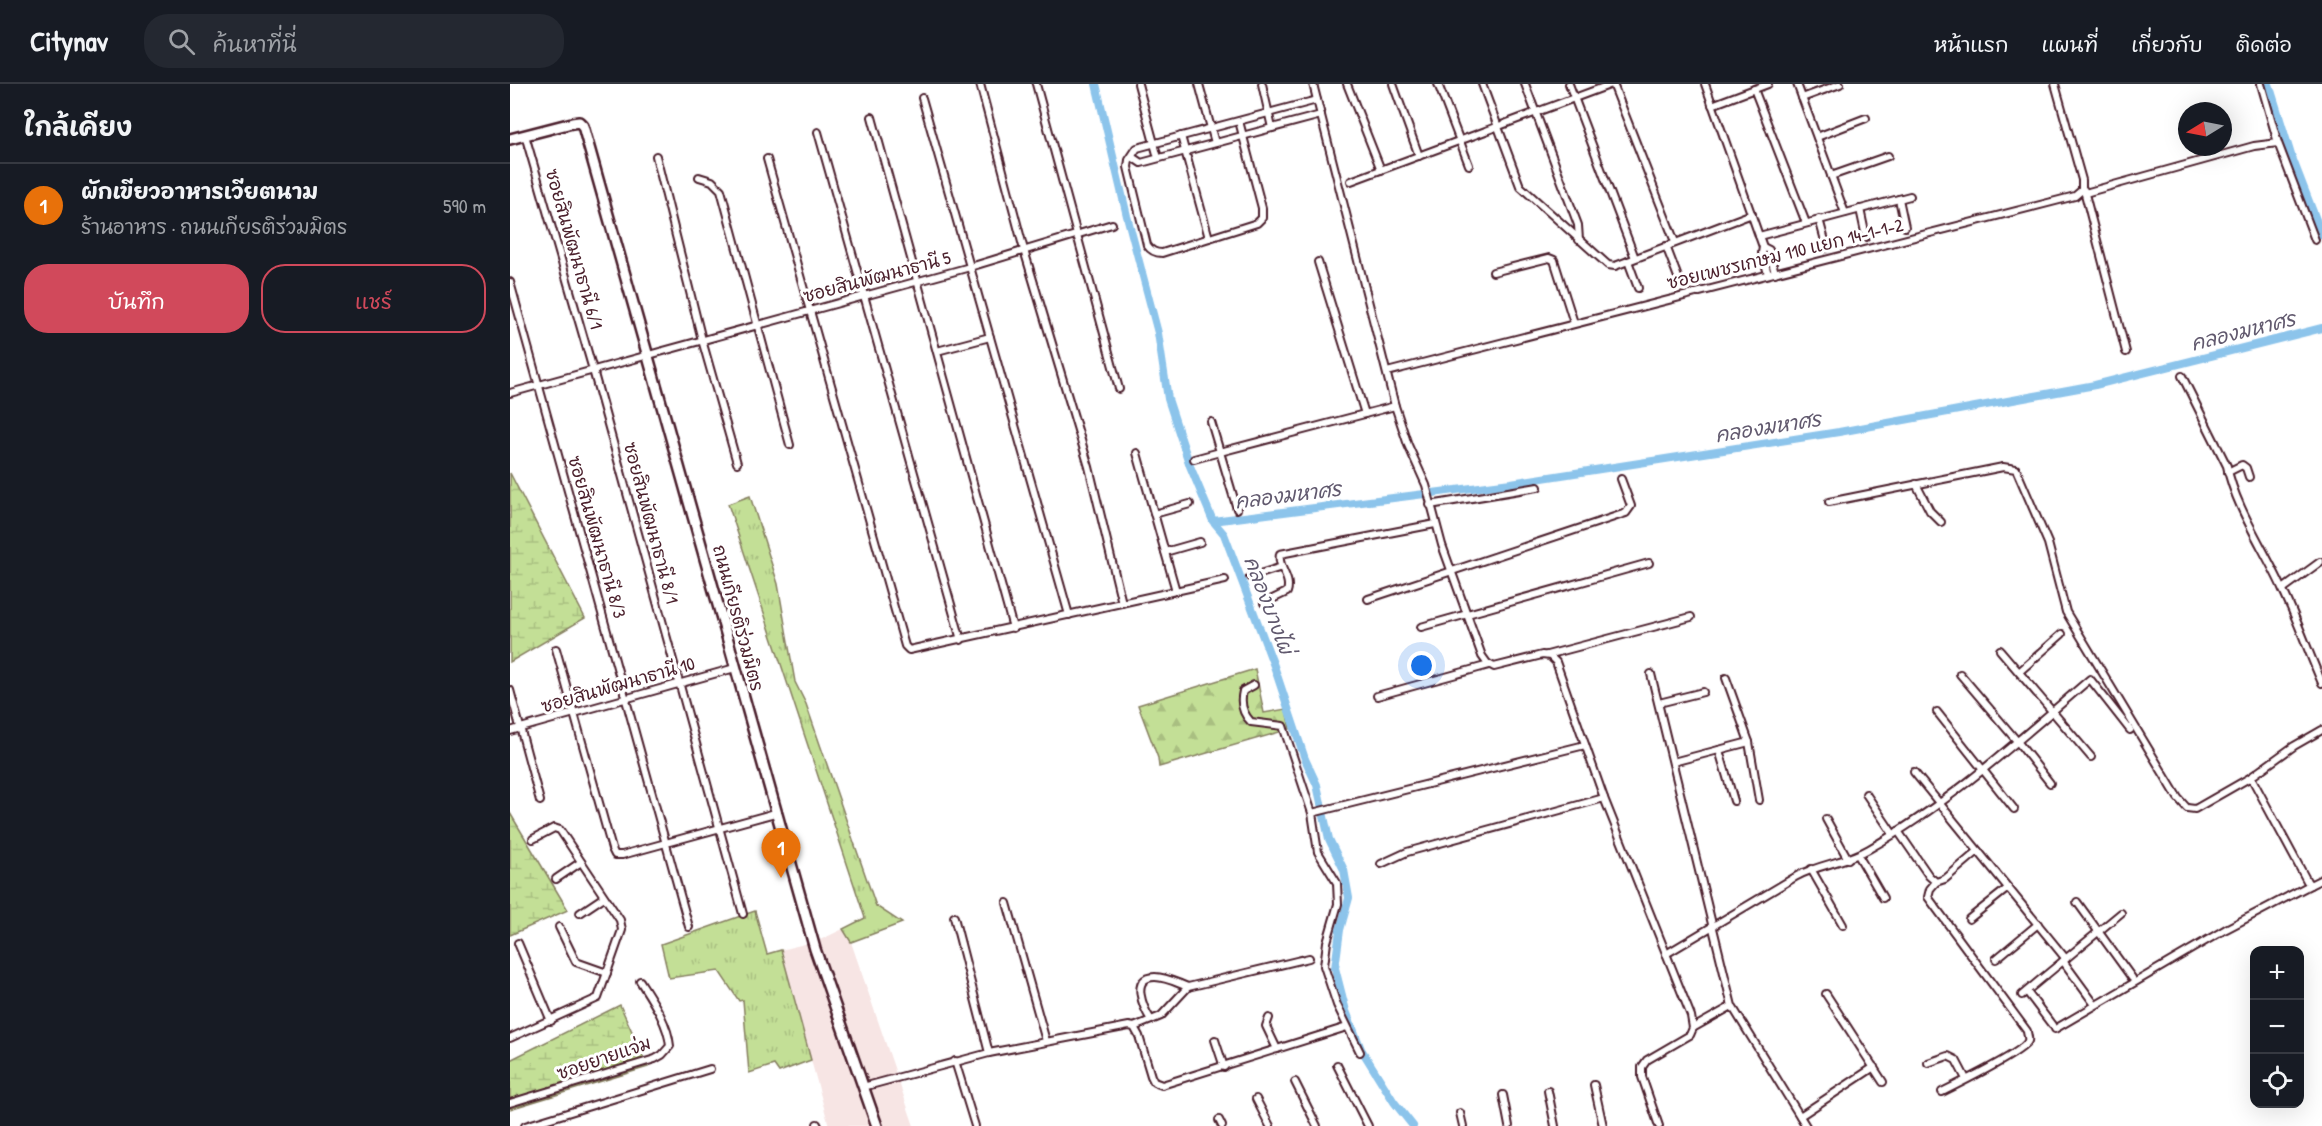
<!DOCTYPE html>
<html lang="th">
<head>
<meta charset="utf-8">
<style>
	:root { --surface:#171b24; --page:#242831; --text:#f1f3f6; --muted:#9ea1a6; --line:#363941; --accent:#d1495b }
	body { margin:0; font-family:"Patrick Hand","Playpen Sans Thai",sans-serif; background:var(--page); color:var(--text) }
	.controls { position:absolute; right:18px; bottom:18px; display:grid; overflow:hidden; border-radius:12px; box-shadow:0 6px 24px #0002 }
	.controls button { width:54px; height:54px; display:grid; place-items:center; padding:0; border:0; border-bottom:2px solid var(--line); background:var(--surface); color:var(--text); font:30px sans-serif }
	.compass { position:absolute; left:1668px; top:18px; width:54px; height:54px; border-radius:50%; background:var(--surface); box-shadow:0 6px 24px #0002; rotate:260deg }
	.you { position:absolute; left:912px; top:582px; width:21px; height:21px; margin:-15px; border:4px solid #fff; border-radius:50%; background:#1a73e8; box-shadow:0 0 0 9px #1a73e833 }
	.badge { display:grid; place-items:center; width:39px; height:39px; border-radius:50%; background:var(--accent); color:#fff; font-size:20px; font-weight:700 }
	.pin { position:absolute; translate:-50% -50px; filter:drop-shadow(0 2px 3px #0008) }
	.pin::after { content:''; position:absolute; top:32px; width:21px; height:18px; background:inherit; clip-path:polygon(0 0,100% 0,50% 100%) }
	.list { margin:0; padding:0; list-style:none }
	h2 { display:flex; justify-content:space-between; align-items:center; height:78px; margin:0; padding:0 24px; font-size:26px }
	h2 small { font-size:20px; font-weight:400; color:var(--muted) }
	.list li { display:grid; grid-template-columns:39px 1fr auto; gap:18px; align-items:center; box-sizing:border-box; height:84px; padding:0 24px; border-top:2px solid var(--line) }
	.list b { display:block; font-size:22px; white-space:nowrap }
	.list p { margin:0; font-size:20px; white-space:nowrap; color:var(--muted) }
	.list em { font-size:20px; font-style:normal; color:var(--muted) }
	.actions { display:flex; gap:12px; padding:18px 24px }
	.actions a { flex:1; padding:14px 0; border:2px solid var(--accent); border-radius:24px; text-align:center; font-size:21px; color:var(--accent) }
	.actions .main { background:var(--accent); color:#fff }
	.icon { flex:none; width:33px; height:33px; fill:none; stroke:currentColor; stroke-width:2; stroke-linecap:round; stroke-linejoin:round }
	.map { position:relative; flex:none; width:1812px; height:1042px; overflow:hidden }
	header { display:flex; align-items:center; gap:36px; box-sizing:border-box; height:84px; padding:0 30px; background:var(--surface); border-bottom:2px solid var(--line) }
	header strong { font-size:28px }
	nav { display:flex; gap:33px; margin-inline-start:auto; font-size:21px }
	.search { width:420px; height:54px; background:var(--page); display:flex; align-items:center; gap:15px; box-sizing:border-box; padding:0 21px; border-radius:24px; color:var(--muted); font-size:22px }
	main { display:flex }
	aside { flex:1; background:var(--surface) }
	.map>svg:first-child { display:block }
	.built { fill:#f7e5e4 }
	.grass { fill:url(#grass-tufts); stroke:#867f60; stroke-width:1.5 }
	.forest { fill:url(#forest-firs); stroke:#867f60; stroke-width:1.5 }
	.wetland { fill:url(#wetland-marsh); stroke:#867f60; stroke-width:1.5 }
	.lines { fill:none; stroke-linecap:round; stroke-linejoin:round }
	.canal { stroke:#8cc4eb; stroke-width:8 }
	.street-casing { stroke:#4a1f2b; stroke-width:10 }
	.secondary-casing { stroke:#4a1f2b; stroke-width:14 }
	.street { stroke:#fff; stroke-width:6 }
	.secondary { stroke:#fff; stroke-width:9 }
	.labels { text-anchor:middle; stroke-width:6; stroke-linejoin:round; paint-order:stroke }
	.street-label { font-size:18px; fill:#4a1f2b; stroke:#fff }
	.water-label { font-size:20px; font-style:italic; fill:#61596e; stroke:#fff }
</style>
</head>
<body>
<header>
<strong>Citynav</strong>
<div class="search"><svg class="icon" aria-label="search" viewBox="0 0 24 24"><circle cx="10" cy="10" r="6"/><path d="M15 15l6 6"/></svg>ค้นหาที่นี่</div>
<nav><a>หน้าแรก</a><a>แผนที่</a><a>เกี่ยวกับ</a><a>ติดต่อ</a></nav>
</header>
<main>
<aside>
<h2>ใกล้เคียง<small></small></h2>
<ul class="list">
<li><span class="badge" style="background:#e8710a">1</span><div><b>ผักเขียวอาหารเวียตนาม</b><p>ร้านอาหาร · ถนนเกียรติร่วมมิตร</p></div><em>590 m</em></li>
</ul>
<div class="actions"><a class="main">บันทึก</a><a>แชร์</a></div>
</aside>
<div class="map">
<svg width="1812" height="1042" viewBox="0 0 1812 1042">
	<defs>
		<pattern id="grass-tufts" width="24" height="20" patternUnits="userSpaceOnUse" patternTransform="scale(1.5)"><rect width="24" height="20" fill="#c3df96"/><path d="M3 7l-1-3M5 7V3M7 7l1-3M15 17l-1-3M17 17v-4M19 17l1-3" fill="none" stroke="#a9bf81"/></pattern>
		<pattern id="forest-firs" width="22" height="20" patternUnits="userSpaceOnUse" patternTransform="scale(1.5)"><rect width="22" height="20" fill="#c3df96"/><path d="M5 1l3.5 6h-7zM16 11l3.5 6h-7z" fill="#a9bf81"/></pattern>
		<pattern id="wetland-marsh" width="20" height="14" patternUnits="userSpaceOnUse" patternTransform="scale(1.5)"><rect width="20" height="14" fill="#c3df96"/><path d="M1 5h8M5 5V1M11 12h8M15 12V8" fill="none" stroke="#a9bf81"/></pattern>
	</defs>
	<rect width="100%" height="100%" fill="#fff"/>
	<filter id="ink" filterUnits="userSpaceOnUse"><feTurbulence type="fractalNoise" baseFrequency=".0167" numOctaves="2"/><feDisplacementMap in="SourceGraphic" scale="12" xChannelSelector="R" yChannelSelector="G"/><feConvolveMatrix kernelMatrix="1 2 1 2 8 2 1 2 1" color-interpolation-filters="sRGB"/></filter>
	<g filter="url(#ink)">
		<!-- built -->
		<path class="built" d="M333,845L341,858L404,1042H319L271,866L310,856Z"/>
		<!-- grass -->
		<g class="grass">
			<path d="M240,412L268,500L285,598L296,620L366,822L392,839L341,858L333,845L355,834L218,420Z"/>
			<path d="M245,827L257,870L271,866L301,976L269,988L264,981L239,989L233,916L229,917L209,887L159,894L151,860Z"/>
		</g>
		<!-- forest -->
		<path class="forest" d="M745,585L754,629L776,625L780,645L649,683L648,674L628,621Z"/>
		<!-- wetland -->
		<g class="wetland">
			<path d="M0,389L75,534L0,578Z"/>
			<path d="M0,729L58,826L0,851Z"/>
			<path d="M110,921L138,983L0,1025V976Z"/>
		</g>
		<g class="lines">
			<!-- canal -->
			<g class="canal">
				<path d="M586,0L617,132L648,249L658,315L680,382L703,437L714,450L764,582L795,675L807,701L819,755L834,786L839,814L830,846L825,884L836,927L851,965L884,1018L903,1042"/>
				<path d="M1759,0L1781,71L1812,151"/>
				<path d="M703,437L1001,399L1329,348L1585,301L1812,244"/>
			</g>
			<defs>
				<g id="street">
					<path d="M470,0L514,166L579,383L612,519"/>
					<path d="M526,0L609,305"/>
					<path d="M628,0L648,74"/>
					<path d="M689,0L705,59"/>
					<path d="M752,0L762,44"/>
					<path d="M803,0L885,322L898,361L916,401L932,461L972,572L977,579L984,583L1032,571L1040,572L1046,578L1094,714L1181,932L1183,944L1180,951L1137,976L1132,983V993L1149,1042"/>
					<path d="M837,0L871,86"/>
					<path d="M883,0L909,72"/>
					<path d="M928,0L959,81"/>
					<path d="M972,0L1010,102L1098,181L1105,182L1242,130"/>
					<path d="M1015,0L1068,141L1069,156"/>
					<path d="M1059,0L1125,174"/>
					<path d="M1103,0L1165,158"/>
					<path d="M1195,0L1253,163L1252,169L1258,190"/>
					<path d="M1287,0L1335,129"/>
					<path d="M1751,0L1768,59L1805,156"/>
					<path d="M1244,5L1296,139"/>
					<path d="M412,14L559,531"/>
					<path d="M1292,14L1330,0"/>
					<path d="M1202,21L1258,0"/>
					<path d="M362,33L503,544"/>
					<path d="M729,37L752,124V134L747,139L652,169C645,169 641,167 637,161L618,83L619,76L627,64L807,16"/>
					<path d="M308,48L451,556"/>
					<path d="M15,51L83,286L233,830"/>
					<path d="M671,52L699,154"/>
					<path d="M1307,53L1356,34"/>
					<path d="M146,72L192,256L227,379"/>
					<path d="M622,73L631,79L811,31"/>
					<path d="M257,75L395,562L399,566L715,496"/>
					<path d="M1321,92L1378,72"/>
					<path d="M189,93L202,97L211,106L280,361"/>
					<path d="M841,97L1102,0"/>
					<path d="M1574,106L1616,268"/>
					<path d="M1575,109L1744,62L1768,59"/>
					<path d="M1389,115L1395,143"/>
					<path d="M1350,125L1356,153"/>
					<path d="M1309,135L1317,164"/>
					<path d="M1249,152L1400,112"/>
					<path d="M1156,162L1169,196"/>
					<path d="M1253,163L1259,166L1265,189"/>
					<path d="M1118,177L1128,204"/>
					<path d="M808,178L855,330"/>
					<path d="M983,188L1039,174L1044,176L1064,239"/>
					<path d="M0,198L179,843"/>
					<path d="M427,267L480,253"/>
					<path d="M877,288L1565,112L1572,106V96L1545,0"/>
					<path d="M1672,292L1717,382C1725,423 1755,466 1772,504C1787,535 1798,567 1812,599"/>
					<path d="M0,309L460,183L602,140"/>
					<path d="M627,369L666,507"/>
					<path d="M684,375L710,368L701,338"/>
					<path d="M1718,388L1732,381L1736,384L1739,393"/>
					<path d="M1406,400L1420,427L1431,438"/>
					<path d="M1319,418L1493,383L1506,385L1538,459L1556,528L1668,714L1677,724L1685,725L1741,693L1797,797L1800,801L1812,795"/>
					<path d="M920,421L1028,403"/>
					<path d="M727,425L710,368L885,322"/>
					<path d="M644,430L680,420"/>
					<path d="M655,468L690,458"/>
					<path d="M740,493L772,483"/>
					<path d="M1773,505L1810,478"/>
					<path d="M858,515L1116,429L1121,422L1111,395"/>
					<path d="M754,519L777,508C782,494 767,483 770,470L925,440"/>
					<path d="M911,543L1139,479"/>
					<path d="M46,565L102,765L105,771H112L265,729"/>
					<path d="M1490,566L1581,673"/>
					<path d="M1037,571L1181,533"/>
					<path d="M1509,588L1552,550"/>
					<path d="M1141,590L1222,922"/>
					<path d="M1450,590L1507,657L1540,699"/>
					<path d="M1216,594L1239,658L1249,716"/>
					<path d="M744,601L733,607C730,619 732,629 741,638L773,642L802,729L808,768L827,799L828,820L817,858L814,882L827,921L850,968"/>
					<path d="M0,606L30,717"/>
					<path d="M867,612L979,581"/>
					<path d="M1149,619L1193,608"/>
					<path d="M1427,628L1504,725"/>
					<path d="M0,647L225,584"/>
					<path d="M1209,666L1224,717"/>
					<path d="M1163,678L1239,658"/>
					<path d="M1404,688L1556,875"/>
					<path d="M1741,693L1784,662L1812,646"/>
					<path d="M1356,710L1383,750"/>
					<path d="M802,729L1075,661"/>
					<path d="M1316,735L1338,775"/>
					<path d="M1388,747L1419,792L1426,798L1435,795L1468,767"/>
					<path d="M1348,771L1373,814"/>
					<path d="M871,780L897,768L1094,714"/>
					<path d="M1301,785L1333,841"/>
					<path d="M46,795L71,778"/>
					<path d="M1426,798L1420,805L1418,813L1517,947C1517,950 1519,954 1518,957C1514,968 1446,1001 1432,1008"/>
					<path d="M1567,818L1622,894"/>
					<path d="M497,819L536,957"/>
					<path d="M70,829L94,813"/>
					<path d="M1459,835L1498,804"/>
					<path d="M49,843L66,878L97,889"/>
					<path d="M8,859L41,937"/>
					<path d="M1156,870L1287,792C1310,780 1337,778 1359,765C1440,719 1510,655 1580,595L1620,646"/>
					<path d="M1486,875L1528,840"/>
					<path d="M1553,877L1583,918"/>
					<path d="M1517,908L1542,941"/>
					<path d="M1316,910L1373,998"/>
					<path d="M1512,911L1611,829"/>
					<path d="M759,934L756,942L767,965"/>
					<path d="M641,936C634,925 619,893 645,893C656,893 667,899 678,903"/>
					<path d="M624,943L651,932L678,903L799,874"/>
					<path d="M1183,944L1222,922L1296,1042"/>
					<path d="M1545,945L1716,845L1800,801"/>
					<path d="M0,954L88,914L112,846L110,836L50,746L44,744L23,755"/>
					<path d="M705,956L714,983"/>
					<path d="M479,969L619,942L624,943L629,952L641,992L644,998L652,1001L837,943"/>
					<path d="M445,977L465,1042"/>
					<path d="M1418,979L1438,972L1446,976L1456,995"/>
					<path d="M827,981L858,1042"/>
					<path d="M785,998L807,1042"/>
					<path d="M1084,1001L1093,1042"/>
					<path d="M353,1003L479,969L444,833"/>
					<path d="M1038,1007L1045,1042"/>
					<path d="M993,1011L999,1042"/>
					<path d="M746,1015L760,1042"/>
					<path d="M0,1019L145,975L152,971L160,962C158,939 142,916 130,897"/>
					<path d="M950,1029L953,1042"/>
					<path d="M1290,1032L1364,983"/>
					<path d="M709,1036L712,1042"/>
					<path d="M307,1040L308,1042"/>
					<path d="M15,1042L200,985"/>
				</g>
				<path id="secondary" d="M0,55L62,39L69,38L73,42L305,865L367,1042"/>
			</defs>
			<!-- street casing -->
			<use href="#street" class="street-casing"/>
			<!-- secondary casing -->
			<use href="#secondary" class="secondary-casing"/>
			<!-- street -->
			<use href="#street" class="street"/>
			<!-- secondary -->
			<use href="#secondary" class="secondary"/>
		</g>
	</g>
	<g class="labels">
		<!-- street labels -->
		<g class="street-label">
			<text transform="translate(64 165) rotate(74)" y="6">ซอยสินพัฒนาธานี 6/1</text>
			<text transform="translate(1275 170) rotate(-14)" y="6">ซอยเพชรเกษม 110 แยก 14-1-1-2</text>
			<text transform="translate(367 193) rotate(-15)" y="6">ซอยสินพัฒนาธานี 5</text>
			<text transform="translate(141 439) rotate(75)" y="6">ซอยสินพัฒนาธานี 8/1</text>
			<text transform="translate(87 453) rotate(74)" y="6">ซอยสินพัฒนาธานี 8/3</text>
			<text transform="translate(228 534) rotate(75)" y="6">ถนนเกียรติร่วมมิตร</text>
			<text transform="translate(108 601) rotate(-16)" y="6">ซอยสินพัฒนาธานี 10</text>
			<text transform="translate(94 974) rotate(-19)" y="6">ซอยยายแจ่ม</text>
		</g>
		<!-- water labels -->
		<g class="water-label">
			<text transform="translate(1733 247) rotate(-14)" y="7">คลองมหาศร</text>
			<text transform="translate(1258 343) rotate(-9)" y="7">คลองมหาศร</text>
			<text transform="translate(778 411) rotate(-7)" y="7">คลองมหาศร</text>
			<text transform="translate(759 521) rotate(69)" y="7">คลองบางไผ่</text>
		</g>
	</g>
</svg>
<div class="controls">
<button>+</button>
<button>−</button>
<button><svg class="icon" aria-label="locate" viewBox="0 0 24 24"><circle cx="12" cy="12" r="6"/><path d="M12 2v4M12 18v4M2 12h4M18 12h4"/></svg></button>
</div>
<svg class="compass" viewBox="-18 -18 36 36"><path d="M0-13l5 13h-10z" fill="#e53935"/><path d="M0 13l5-13h-10z" fill="#9ea1a6"/></svg>
<div class="you"></div>
<div class="pin badge" style="left:271px;top:794px;background:#e8710a">1</div>
</div>
</main>
</body>
</html>
